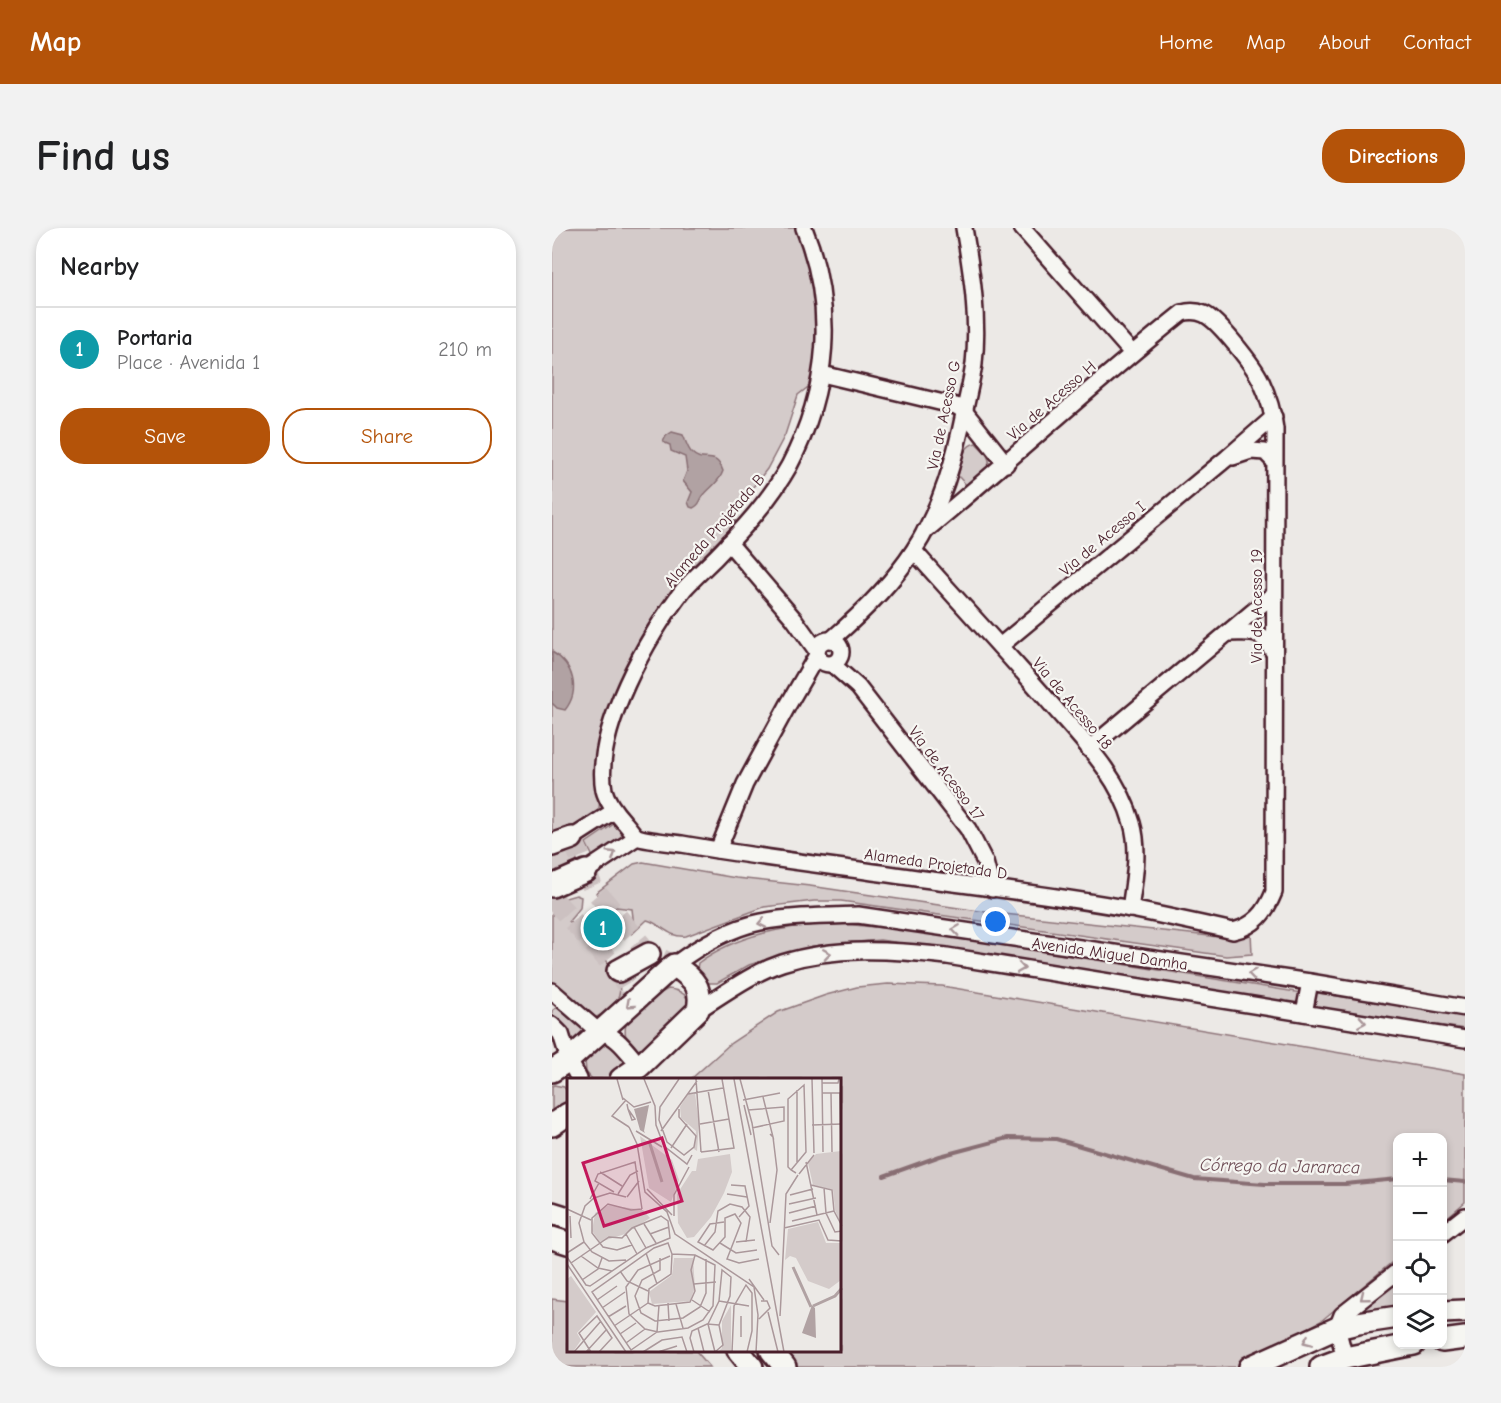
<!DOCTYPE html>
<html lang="en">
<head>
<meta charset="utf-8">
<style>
	:root { --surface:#fff; --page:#f2f2f2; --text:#202124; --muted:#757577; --line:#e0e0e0; --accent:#b45309 }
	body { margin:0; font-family:"Comic Neue",sans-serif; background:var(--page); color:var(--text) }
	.controls { position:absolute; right:18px; bottom:18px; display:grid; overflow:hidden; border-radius:12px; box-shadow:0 3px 9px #0003 }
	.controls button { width:54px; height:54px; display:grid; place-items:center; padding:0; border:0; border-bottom:2px solid var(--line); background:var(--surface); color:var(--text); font:30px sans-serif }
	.you { position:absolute; left:444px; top:694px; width:21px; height:21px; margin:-15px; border:4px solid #fff; border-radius:50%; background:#1a73e8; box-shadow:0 0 0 9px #1a73e833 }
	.badge { display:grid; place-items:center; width:39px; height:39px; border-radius:50%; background:var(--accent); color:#fff; font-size:20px; font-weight:700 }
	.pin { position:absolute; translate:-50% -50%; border:3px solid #fff; box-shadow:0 2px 6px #0006 }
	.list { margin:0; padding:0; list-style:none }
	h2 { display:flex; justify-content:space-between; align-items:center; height:78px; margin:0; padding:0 24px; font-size:26px }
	h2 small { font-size:20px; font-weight:400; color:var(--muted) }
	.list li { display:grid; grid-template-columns:39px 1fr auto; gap:18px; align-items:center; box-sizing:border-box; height:84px; padding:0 24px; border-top:2px solid var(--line) }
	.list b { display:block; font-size:22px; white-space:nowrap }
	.list p { margin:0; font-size:20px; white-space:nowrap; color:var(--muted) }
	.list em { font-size:20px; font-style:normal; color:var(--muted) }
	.actions { display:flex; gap:12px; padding:18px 24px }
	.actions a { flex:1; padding:14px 0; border:2px solid var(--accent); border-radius:24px; text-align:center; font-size:21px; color:var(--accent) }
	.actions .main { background:var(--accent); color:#fff }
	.icon { flex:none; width:33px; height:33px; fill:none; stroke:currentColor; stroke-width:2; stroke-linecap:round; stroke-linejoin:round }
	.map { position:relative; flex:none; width:913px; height:1139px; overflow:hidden; border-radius:24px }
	header { display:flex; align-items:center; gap:36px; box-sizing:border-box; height:84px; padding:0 30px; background:var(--accent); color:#fff }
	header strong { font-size:28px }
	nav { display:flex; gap:33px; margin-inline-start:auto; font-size:21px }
	.intro { display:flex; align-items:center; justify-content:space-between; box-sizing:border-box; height:144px; padding:0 36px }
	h1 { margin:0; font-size:42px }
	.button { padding:15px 27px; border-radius:24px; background:var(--accent); color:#fff; font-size:21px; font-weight:700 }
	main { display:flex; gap:36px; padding:0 36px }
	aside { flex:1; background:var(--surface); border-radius:24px; box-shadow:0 3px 9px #0003 }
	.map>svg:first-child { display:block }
	.green { fill:#d4cbca; stroke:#8f757a; stroke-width:1.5 }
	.water { fill:#b1a2a3; stroke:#886e73; stroke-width:1.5 }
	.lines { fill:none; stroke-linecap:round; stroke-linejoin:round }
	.stream { stroke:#886e73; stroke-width:4 }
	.secondary-tunnel { stroke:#ccc1c1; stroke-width:21; stroke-dasharray:21 10; stroke-linecap:butt }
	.street-casing { stroke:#4a1f2b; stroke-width:20 }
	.secondary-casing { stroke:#4a1f2b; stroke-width:26 }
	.street { stroke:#f6f6f2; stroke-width:15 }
	.secondary { stroke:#f6f6f2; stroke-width:21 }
	.oneway { stroke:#a99598 }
	.labels { text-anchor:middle; stroke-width:4.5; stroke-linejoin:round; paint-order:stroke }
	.street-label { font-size:16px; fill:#4a1f2b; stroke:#f6f6f2 }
	.water-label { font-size:18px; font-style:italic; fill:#6e4d55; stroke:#f6f6f2 }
	.inset-river { fill:none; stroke:#b1a2a3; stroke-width:3 }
	.inset-road { fill:none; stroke:#ab989b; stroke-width:1.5 }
	.view { fill:#c2185b; fill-opacity:0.15; stroke:#c2185b; stroke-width:3 }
	.inset-edge { fill:none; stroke:#4a1f2b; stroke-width:3 }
</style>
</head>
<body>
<header>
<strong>Map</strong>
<nav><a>Home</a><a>Map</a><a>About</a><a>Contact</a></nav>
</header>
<div class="intro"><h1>Find us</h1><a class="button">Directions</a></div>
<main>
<aside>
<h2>Nearby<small></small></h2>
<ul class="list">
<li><span class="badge" style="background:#0f9aa8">1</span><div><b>Portaria</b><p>Place · Avenida 1</p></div><em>210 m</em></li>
</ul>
<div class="actions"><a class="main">Save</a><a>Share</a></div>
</aside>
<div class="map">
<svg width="913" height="1139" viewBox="0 0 913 1139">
	<rect width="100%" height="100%" fill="#ece9e6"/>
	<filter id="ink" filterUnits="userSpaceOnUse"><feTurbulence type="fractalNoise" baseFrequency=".0167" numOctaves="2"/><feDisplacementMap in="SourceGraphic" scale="12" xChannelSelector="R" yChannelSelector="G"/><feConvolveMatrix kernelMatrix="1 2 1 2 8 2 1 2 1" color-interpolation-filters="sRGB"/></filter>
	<g filter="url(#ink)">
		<!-- green -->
		<g class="green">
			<path d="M0,0H245C263,52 269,102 260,156L246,167L233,207L215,241L180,286L183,293L181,298L143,336L122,361L106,385L45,527C42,547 53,571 44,590L0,614Z"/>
			<path d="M424,215C430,222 439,228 437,237L415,258L406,248C410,236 409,218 424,215Z"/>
			<path d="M62,596H66L72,605L70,610L41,629L34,615Z"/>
			<path d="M18,624L24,628L26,636L0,649V630Z"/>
			<path d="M91,634L184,650L258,658L434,684L676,710L699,704L700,726L674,728L289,673H262L212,679L134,708C116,710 110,696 95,692L80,706L76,704L82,698L80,681L64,679L58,683L44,665L82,636Z"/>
			<path d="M24,667L29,669L28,680L17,693C33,710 85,752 62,776C55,784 49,788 39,791L0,758V675L4,679L6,672Z"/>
			<path d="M283,695L370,704L750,765L748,776L503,737L328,712L261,718L242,723L197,737L165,755H157L144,746L146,735C185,706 236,698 283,695Z"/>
			<path d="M336,756L390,758L913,846V974L891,993L890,910H846L845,1030L769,1093L687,1139H239L225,1123L288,1122V851H139L179,815L226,784L274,767L305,759Z"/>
			<path d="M116,761C129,762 138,767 137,781L89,823C76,818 71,809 74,796L99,770Z"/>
			<path d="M759,764L913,787V801L756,778Z"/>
			<path d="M7,778L27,793L37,806L21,818L0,790V783Z"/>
			<path d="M51,814H60L74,832L73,837L60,851H40L34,844L33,832Z"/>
			<path d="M2,857L12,859L16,864V884L0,894V858Z"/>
			<path d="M845,1048V1084L796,1086Z"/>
			<path d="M0,1071L16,1073V1122L144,1123L158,1139H0Z"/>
		</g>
		<!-- water -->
		<g class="water">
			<path d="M120,204L131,207C134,213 135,220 140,225C151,237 163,221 171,243C167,255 158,259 151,268C147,274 148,277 141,280L138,279L136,274L140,264L131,253L135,243L133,229L119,223L118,217L111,214L114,208Z"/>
			<path d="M0,424C21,436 29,462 13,482L5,480L0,475Z"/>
		</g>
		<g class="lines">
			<!-- stream -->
			<g class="stream">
				<path d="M332,948L388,928L456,910L504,911L642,951L713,956H793L846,951"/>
				<path d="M890,952L913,954"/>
			</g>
			<!-- secondary-tunnel -->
			<g class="secondary-tunnel">
				<path d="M20,610L41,660L97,726L122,737"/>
				<path d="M0,670L66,743L79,765L77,777"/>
			</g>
			<defs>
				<g id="street">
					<path d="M252,0C284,80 277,162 237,238C218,272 191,301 164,329C154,339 142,350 132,361C97,405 41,504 52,562C55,574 64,585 72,594C76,598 81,606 85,609C92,612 121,615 130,616C196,628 263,636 329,645C412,657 497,666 579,681C613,688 647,695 681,703C703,698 714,684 722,664L723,201C721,184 716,168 709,153C702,138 666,92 652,86C645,83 637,83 630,85C542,155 460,231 373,303"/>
					<path d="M470,0L580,125"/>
					<path d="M270,146L404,178L412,183L454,236"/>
					<path d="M681,229L699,223L713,224L722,233"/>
					<path d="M177,315L242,391L265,423"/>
					<path d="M362,323C407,374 454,424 499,476C530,512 567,548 580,595C588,622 582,654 578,681"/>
					<path d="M677,405C703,405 708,401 722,425"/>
					<circle cx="277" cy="424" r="12"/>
					<path d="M279,412C309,386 340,356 362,322C390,279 403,230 413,181C416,166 420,151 422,136C427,91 420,45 412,0"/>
					<path d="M448,418L675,230L722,189"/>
					<path d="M280,436L306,459L416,601L433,634L440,661"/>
					<path d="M537,521L722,366"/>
					<path d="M20,610L62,583"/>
					<path d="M166,622L193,556L236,477L265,427"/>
					<path d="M34,643L85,609"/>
					<path d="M122,737C146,719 178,700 209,694C240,688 274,688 306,687L758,754L913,780"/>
					<path d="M0,763L47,804C65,806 76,825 88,838"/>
					<path d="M146,782C173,765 200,745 230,735C283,718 340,722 395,728L913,811"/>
					<path d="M752,785L758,754"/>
					<path d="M0,797L9,806L17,832L27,851"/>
					<path d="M890,1006L913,988"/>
					<path d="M793,1130L785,1100L790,1087L846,1043"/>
				</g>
				<g id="secondary">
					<path d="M0,617L20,610"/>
					<path d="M0,658L34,643"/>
					<path d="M66,743L97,726"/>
					<path d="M0,843L17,832L122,737C140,751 151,756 146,782L88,838L69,851"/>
					<path d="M0,897L16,886"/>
					<path d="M0,985L16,990"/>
					<path d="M0,1010L16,1015"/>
					<path d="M890,1084L913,1083"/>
					<path d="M890,1113L913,1110"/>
					<path d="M186,1122L200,1139"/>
					<path d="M219,1122L233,1139"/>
					<path d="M698,1139L785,1100L806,1095L846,1089"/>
					<path d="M769,1139L793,1130L862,1116"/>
				</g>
			</defs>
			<!-- street casing -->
			<use href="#street" class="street-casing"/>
			<!-- secondary casing -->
			<use href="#secondary" class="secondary-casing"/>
			<!-- street -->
			<use href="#street" class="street"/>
			<!-- secondary -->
			<use href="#secondary" class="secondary"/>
		</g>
		<!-- one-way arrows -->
		<defs><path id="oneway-chevron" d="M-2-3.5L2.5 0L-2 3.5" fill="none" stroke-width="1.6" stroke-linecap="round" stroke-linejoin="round" transform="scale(1.5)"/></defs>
		<g class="oneway">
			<use href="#oneway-chevron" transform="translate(60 626) rotate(-33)"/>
			<use href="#oneway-chevron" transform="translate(210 695) rotate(169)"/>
			<use href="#oneway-chevron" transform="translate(404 702) rotate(-172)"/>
			<use href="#oneway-chevron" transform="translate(275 726) rotate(-9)"/>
			<use href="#oneway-chevron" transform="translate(469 740) rotate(9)"/>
			<use href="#oneway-chevron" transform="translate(700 746) rotate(-172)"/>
			<use href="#oneway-chevron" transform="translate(78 776) rotate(138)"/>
			<use href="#oneway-chevron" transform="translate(810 794) rotate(9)"/>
			<use href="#oneway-chevron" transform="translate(812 1069) rotate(141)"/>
			<use href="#oneway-chevron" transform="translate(755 1113) rotate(157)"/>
		</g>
	</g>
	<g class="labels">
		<!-- street labels -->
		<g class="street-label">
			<text transform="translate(499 172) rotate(-41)" y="6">Via de Acesso H</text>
			<text transform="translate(391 187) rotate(-78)" y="6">Via de Acesso G</text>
			<text transform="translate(162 302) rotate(-49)" y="6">Alameda Projetada B</text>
			<text transform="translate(550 310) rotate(-40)" y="6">Via de Acesso I</text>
			<text transform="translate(704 378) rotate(-90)" y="6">Via de Acesso 19</text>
			<text transform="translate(521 475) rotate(50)" y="6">Via de Acesso 18</text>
			<text transform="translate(395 545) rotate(53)" y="6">Via de Acesso 17</text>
			<text transform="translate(384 635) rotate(8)" y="6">Alameda Projetada D</text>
			<text transform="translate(558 725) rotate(8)" y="6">Avenida Miguel Damha</text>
		</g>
		<!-- water labels -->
		<g class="water-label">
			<text transform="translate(728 938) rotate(1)" y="6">Córrego da Jararaca</text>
		</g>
	</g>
	<!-- overview -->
	<g transform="translate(15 850)">
		<rect width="274" height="274" fill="#ece9e6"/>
		<path d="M128,15L132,46L130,73L127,71L129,53L114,40L113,29L121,16ZM73,58L105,82L112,102L104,124L82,110ZM274,73V147L268,132L266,112L246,107L241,85L249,76ZM163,76L165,94L157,115L144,139L127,159L120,160L111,145L110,116L125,93H129L131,81ZM42,127L76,132L83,140L58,156L33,164L25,153L28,135ZM251,144L259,165H274V202L262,211L241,203L229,180L223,178L218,182L221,151ZM107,180H126L128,210L123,223L85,226L82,214L105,197ZM4,198L29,234L10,255L14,262L6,274H0V201ZM164,227V274H151L155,270V243Z" fill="#d4cbca"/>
		<path d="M82,27L77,53L78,55L73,52L67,31ZM245,227L248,230L249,260L235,255Z" fill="#b1a2a3"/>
		<path class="inset-river" d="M82,63L95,104M226,189L244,229M246,228L268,218L275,210"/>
		<path class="inset-road" d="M50,1L56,22M77,1L88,28L89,47L97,68L120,86L125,77M129,1L134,74M167,1L217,274M173,1L185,45L205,168L212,177M245,1L247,75M255,1L256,74M255,5H271L272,1M141,12L152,74M230,12V85M255,15H273L274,72M264,15L265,74M121,16L156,10M196,19L206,59L203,56M56,20L67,29L84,24M59,22L45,38L62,49M176,22L213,15M60,26L61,31L65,42L68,41L61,31M177,27L184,57M112,31V39L129,58L127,69L117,77L100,64L92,42L93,29L112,1M181,32L217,29V43L185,50M133,46L162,41M245,47L275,46M62,49L70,66L78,114L100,134L108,156L187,209L191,237L189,274M69,53L95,69M94,53L130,3M104,70L120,46M134,74L167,70L155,1M239,84L250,137M224,92L239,74L237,7L221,21V89L224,92L229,95M33,94L55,108M232,96L247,77M164,107L178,108L182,128L172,139M244,107L265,112L267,133L275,148M257,110L259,135L268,154L275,153M80,111L105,137M47,114L28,103L31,96L68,84L75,131M51,116L63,97L71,93M160,116L180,119M223,117L246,111M60,119L72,103M23,121L32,105M222,126L249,120M0,131L24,142M222,135L249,128M3,138L4,160M107,138V117L122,89M225,143L267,133M157,144L143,146L131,164L146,172L158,159V140L168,136L174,145L160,181L172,185L192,181M203,145L210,92L206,59M77,146L89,165M67,149L79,170M217,150L252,142L261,162L275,163M59,156L70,176M83,156L102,149M169,164L188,162M153,165L169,175L190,172M65,167L50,172L36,169L25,155V140L41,126L64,132L75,131M137,168L148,154L151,133L163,126L175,129L183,139L179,164M0,175L17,164M79,175L90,206M14,178L31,190L45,193M103,178L71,192L59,209L62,236L78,251L91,254L121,250L136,242L146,228L148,187L128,177L105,176M0,179L19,207L23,208L79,170L103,160L101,143L94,138L65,150L55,160L42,159L4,185M93,180V192L75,202L68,218L74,235L88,243L116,240L133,229L139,215V181M59,182L42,183L25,174L17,164L12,145L18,128L27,120L43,115L59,119M0,186L59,274M53,193L60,203L81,213M182,201L197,222M15,202L31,191L35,180M127,206L149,204M214,220L219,116L231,97M30,222L50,208M125,222L143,234M152,223L182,228M81,225L82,211L104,196L105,176L101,165L87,170L25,214L64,272L90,254M81,225L88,228L123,224L128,213L124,192L128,177M101,225L102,243M109,226L116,250M35,230L58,214M201,234L211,274M213,238L214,220M41,239L59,228M192,241L203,230L200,223H194M47,248L81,225M131,250L137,274M90,254L92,227M53,256L69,245M174,259V238M59,265L78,251M7,274L34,243M19,274L40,251M24,274L12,255L30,238L45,260L32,274M76,274L95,262L115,259L120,274M91,274L110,268M127,274L123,260L125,253L140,246L152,247M148,274L141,246L152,223L155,192L164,199L163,218L152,247L156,267L148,274M165,274L167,228L179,207L185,215V253L180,274"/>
		<path class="view" d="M95,60L115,123L37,148L16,85Z"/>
		<rect width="274" height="274" class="inset-edge"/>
	</g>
</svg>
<div class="controls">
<button>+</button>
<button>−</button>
<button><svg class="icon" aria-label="locate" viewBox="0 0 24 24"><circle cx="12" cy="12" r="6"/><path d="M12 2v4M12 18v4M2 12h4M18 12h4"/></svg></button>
<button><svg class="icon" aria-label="layers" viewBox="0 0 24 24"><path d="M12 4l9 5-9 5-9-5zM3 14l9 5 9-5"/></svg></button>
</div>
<div class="you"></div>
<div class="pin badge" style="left:51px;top:700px;background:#0f9aa8">1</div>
</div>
</main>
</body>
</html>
